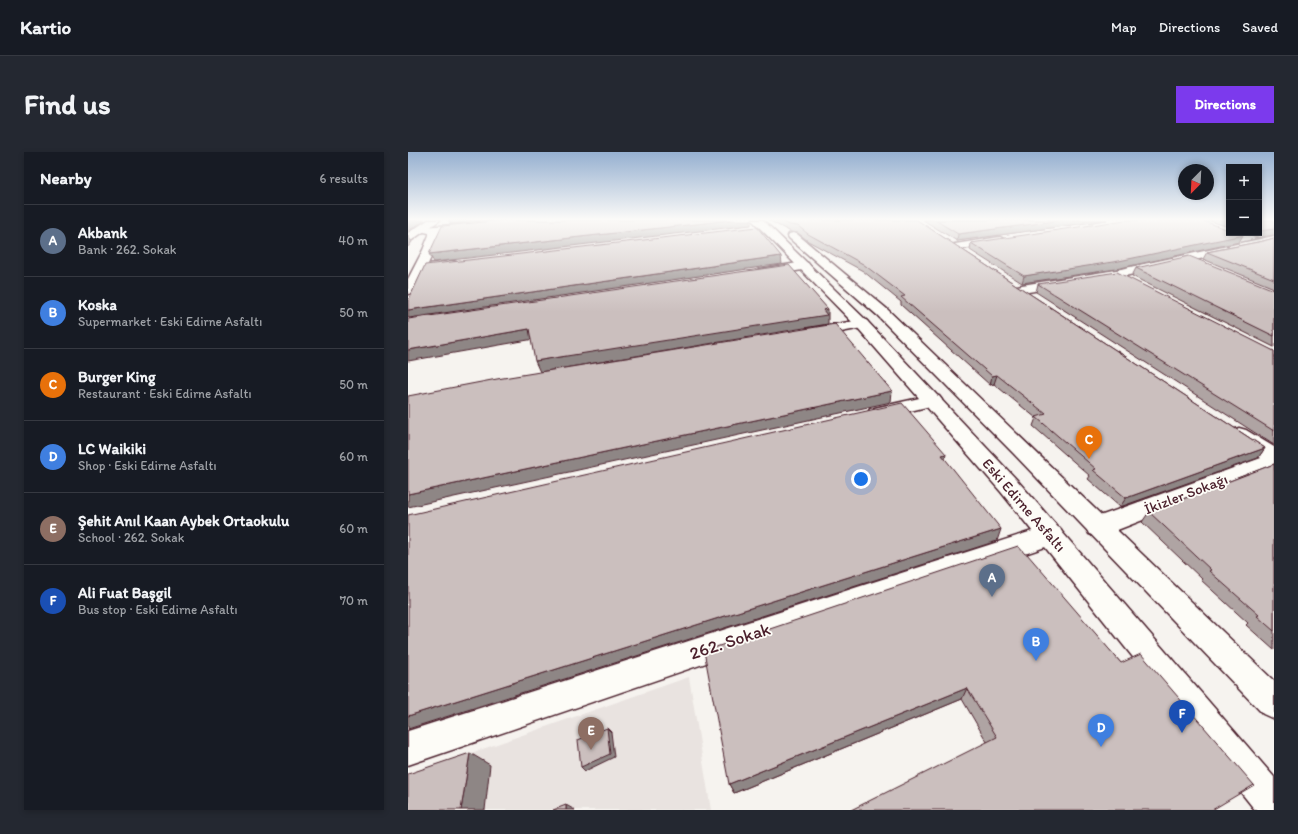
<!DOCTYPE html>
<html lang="en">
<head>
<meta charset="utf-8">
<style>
	:root { --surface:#171b24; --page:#242831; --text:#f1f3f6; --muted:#9ea1a6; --line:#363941; --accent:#7c3aed }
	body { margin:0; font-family:Itim,sans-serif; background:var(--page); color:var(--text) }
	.controls { position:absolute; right:12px; top:12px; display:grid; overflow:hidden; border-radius:0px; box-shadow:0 2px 6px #0003 }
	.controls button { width:36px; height:36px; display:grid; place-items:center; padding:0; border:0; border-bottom:1px solid var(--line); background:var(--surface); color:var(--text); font:20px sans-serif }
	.compass { position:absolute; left:770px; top:12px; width:36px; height:36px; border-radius:50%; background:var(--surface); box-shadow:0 2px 6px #0003; rotate:204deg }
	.you { position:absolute; left:453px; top:327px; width:14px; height:14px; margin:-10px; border:3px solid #fff; border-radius:50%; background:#1a73e8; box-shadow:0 0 0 6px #1a73e833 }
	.badge { display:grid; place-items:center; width:26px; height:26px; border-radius:50%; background:var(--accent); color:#fff; font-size:13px; font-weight:700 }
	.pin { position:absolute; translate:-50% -33px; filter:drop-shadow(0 1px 2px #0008) }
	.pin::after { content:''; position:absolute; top:21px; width:14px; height:12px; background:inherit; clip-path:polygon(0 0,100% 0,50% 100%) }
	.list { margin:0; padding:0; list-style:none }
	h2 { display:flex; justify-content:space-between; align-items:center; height:52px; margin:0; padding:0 16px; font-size:17px }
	h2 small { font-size:13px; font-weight:400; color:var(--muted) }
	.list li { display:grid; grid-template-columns:26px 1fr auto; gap:12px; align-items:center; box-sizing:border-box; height:72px; padding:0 16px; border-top:1px solid var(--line) }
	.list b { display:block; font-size:15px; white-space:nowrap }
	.list p { margin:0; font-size:13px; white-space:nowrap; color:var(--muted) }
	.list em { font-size:13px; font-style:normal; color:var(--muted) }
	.map { position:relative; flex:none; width:866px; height:658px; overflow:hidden; border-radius:0px }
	header { display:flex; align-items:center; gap:24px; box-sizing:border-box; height:56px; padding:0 20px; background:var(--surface); border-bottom:1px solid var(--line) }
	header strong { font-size:19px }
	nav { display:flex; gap:22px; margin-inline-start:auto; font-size:14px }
	.intro { display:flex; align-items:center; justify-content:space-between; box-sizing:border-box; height:96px; padding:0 24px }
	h1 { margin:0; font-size:28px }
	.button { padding:10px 18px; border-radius:0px; background:var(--accent); color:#fff; font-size:14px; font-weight:700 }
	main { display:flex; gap:24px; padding:0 24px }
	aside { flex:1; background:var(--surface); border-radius:0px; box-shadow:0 2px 6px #0003 }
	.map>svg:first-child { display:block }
	.built { fill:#e9e3e0 }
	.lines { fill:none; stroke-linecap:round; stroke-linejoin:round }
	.street-casing { stroke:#4a1f2b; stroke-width:3 }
	.secondary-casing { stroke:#4a1f2b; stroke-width:3 }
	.primary-casing { stroke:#4a1f2b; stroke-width:3 }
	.street { fill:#fdfcf7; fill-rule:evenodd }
	.secondary { fill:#fdfcf7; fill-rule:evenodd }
	.primary { fill:#fdfcf7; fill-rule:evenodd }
	.wall { fill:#afa4a3; stroke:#4a1f2b }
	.shaded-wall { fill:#8e8685; stroke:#4a1f2b }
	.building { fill:#cbbfbe; stroke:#4a1f2b }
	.labels { text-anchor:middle; stroke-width:3.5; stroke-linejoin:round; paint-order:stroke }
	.street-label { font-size:15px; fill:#4a1f2b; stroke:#fdfcf7 }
	.near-street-label { font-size:18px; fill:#4a1f2b; stroke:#fdfcf7 }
</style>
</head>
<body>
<header>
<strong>Kartio</strong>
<nav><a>Map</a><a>Directions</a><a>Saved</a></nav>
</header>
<div class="intro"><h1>Find us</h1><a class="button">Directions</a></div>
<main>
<aside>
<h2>Nearby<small>6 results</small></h2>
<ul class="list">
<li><span class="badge" style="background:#5c6f8a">A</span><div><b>Akbank</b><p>Bank · 262. Sokak</p></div><em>40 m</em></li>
<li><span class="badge" style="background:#3f7fe0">B</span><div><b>Koska</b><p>Supermarket · Eski Edirne Asfaltı</p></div><em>50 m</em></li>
<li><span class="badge" style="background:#e8710a">C</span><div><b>Burger King</b><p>Restaurant · Eski Edirne Asfaltı</p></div><em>50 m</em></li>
<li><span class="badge" style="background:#3f7fe0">D</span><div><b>LC Waikiki</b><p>Shop · Eski Edirne Asfaltı</p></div><em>60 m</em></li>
<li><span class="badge" style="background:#8d6e63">E</span><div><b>Şehit Anıl Kaan Aybek Ortaokulu</b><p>School · 262. Sokak</p></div><em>60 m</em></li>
<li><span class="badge" style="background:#1a4fb4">F</span><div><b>Ali Fuat Başgil</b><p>Bus stop · Eski Edirne Asfaltı</p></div><em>70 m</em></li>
</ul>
</aside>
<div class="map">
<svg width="866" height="658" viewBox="0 0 866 658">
	<rect width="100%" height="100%" fill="#f6f3ef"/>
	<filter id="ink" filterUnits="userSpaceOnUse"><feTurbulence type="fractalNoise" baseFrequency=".025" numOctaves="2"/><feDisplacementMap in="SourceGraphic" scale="8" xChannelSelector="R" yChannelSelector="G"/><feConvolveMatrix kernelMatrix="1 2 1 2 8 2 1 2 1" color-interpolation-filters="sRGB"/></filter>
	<g filter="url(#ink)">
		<!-- built -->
		<path class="built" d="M281,525L303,658H0V623Z"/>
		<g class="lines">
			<defs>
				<g id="street">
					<path d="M61,72L66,75L65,77L32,81L30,90L20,112L44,109L48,110L50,113L48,116L16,120L5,141L0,142V127L15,98L21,83V81L12,79L11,77L12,75Z"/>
					<path d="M866,84V90L708,126L614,141L609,140L607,137L609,134L614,133L708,118Z"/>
					<path d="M592,85L598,88L596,90L547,98L543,97L541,95L543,93L547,92Z"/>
					<path d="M396,110L400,111L402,114L400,117L353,125L349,124L347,121L349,118L353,117Z"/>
					<path d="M454,168L459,169L461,172L459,175L402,186L397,184L394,181L397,178L402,176Z"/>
					<path d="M525,243L531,244L534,248L531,252L469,267L462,265L460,261L462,257Z"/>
					<path d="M831,276L838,278L866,295V317L699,382L690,384L681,382L678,375L681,368L853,306L824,286L821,282L824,278Z"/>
					<path d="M643,373L652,376L655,383L652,390L0,613V579Z"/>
				</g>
				<path id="secondary" d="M20,68H32L4,88L0,89V81Z"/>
				<g id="primary">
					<path d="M344,68H355L459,169L609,328L866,625V658H847L593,340L449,175Z"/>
					<path d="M385,81L389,82L479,157L866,529V567L855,562L606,302L469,163L381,86L380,84L381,82Z"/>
				</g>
			</defs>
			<!-- street casing -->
			<use href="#street" class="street-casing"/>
			<!-- secondary casing -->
			<use href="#secondary" class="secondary-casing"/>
			<!-- primary casing -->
			<use href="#primary" class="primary-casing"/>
			<!-- street -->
			<use href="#street" class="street"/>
			<!-- secondary -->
			<use href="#secondary" class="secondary"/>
			<!-- primary -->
			<use href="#primary" class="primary"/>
		</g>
		<!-- wall -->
		<g class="wall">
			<path d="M360,68H509L857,296L850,306L712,355L680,327L682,324L625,274L628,266L586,232L582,233L493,153V150L455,119L400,89L390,81L383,80Z"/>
			<path d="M515,68H699L549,89Z"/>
			<path d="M799,68H821V75Z"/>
			<path d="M851,68H866L848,86L835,81H851Z"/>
			<path d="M835,83L831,90L708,117L614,131L562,98L563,91Z"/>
			<path d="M866,86V136L795,107L799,100L855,89Z"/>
			<path d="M728,116L866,138V195L724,124Z"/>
			<path d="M630,132L866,199V293L628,140Z"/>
			<path d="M866,312V498L838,473L840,471L793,428L794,427L734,370L741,360Z"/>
			<path d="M617,402L713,511L846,633L579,590L554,547L326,641L321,632Z"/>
		</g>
		<!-- shaded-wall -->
		<g class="shaded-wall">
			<path d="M2,68H17L0,79V69Z"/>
			<path d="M40,68H85L43,72Z"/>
			<path d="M323,68H343V73L26,110L21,102Z"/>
			<path d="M655,68H699L549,89L550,82Z"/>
			<path d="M866,77V83L848,86L852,79Z"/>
			<path d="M835,83L831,90L708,117L614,131L616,124Z"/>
			<path d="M0,84L4,90L0,95Z"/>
			<path d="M373,104L374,112L1,166L0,165V158Z"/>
			<path d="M420,157V172L132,220L127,209Z"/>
			<path d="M121,177L126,187L0,209V198Z"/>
			<path d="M589,223L586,232L582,233L584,224Z"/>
			<path d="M484,239L483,250L0,355V342Z"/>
			<path d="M857,296L850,306L712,355L718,346Z"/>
			<path d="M538,302L536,313L534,303Z"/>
			<path d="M593,377L589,389L0,577V564Z"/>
			<path d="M559,536L554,547L326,641L321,632Z"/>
			<path d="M199,576L203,580L206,605L177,619L173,615Z"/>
			<path d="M62,601L82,613L77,658H53Z"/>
			<path d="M158,653L167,658H158Z"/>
		</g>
		<!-- building -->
		<g class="building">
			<path d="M97,68H323L21,102L34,74Z"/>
			<path d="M372,68H509L857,296L718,346L685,318L688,317L628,265L638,262L589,223L584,224L493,145L497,144L455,112L400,82L390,74L382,73Z"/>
			<path d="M527,68H655L550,82Z"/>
			<path d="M717,68H793L821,78V81H830L835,83L711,109L616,124L563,91Z"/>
			<path d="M851,68H866V77L852,79H851Z"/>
			<path d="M349,75L373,104L0,158V149L17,113Z"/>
			<path d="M866,86V127L799,100L855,89Z"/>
			<path d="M781,104L866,138V184L728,116Z"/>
			<path d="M381,113L420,157L415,158L419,163L127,209L121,177L0,198V167Z"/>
			<path d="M709,120L866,199V279L630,132Z"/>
			<path d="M427,172L484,239L0,342V244L89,227Z"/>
			<path d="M494,251L538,302L534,303L593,377L0,564V363Z"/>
			<path d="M866,312V479L849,464L851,463L801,419L803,418L741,360Z"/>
			<path d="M610,394L617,402H619L713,511L733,502L846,633L804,658H443L589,585L559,536L321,632L296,499Z"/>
			<path d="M199,576L202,602L173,615L170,588Z"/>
			<path d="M62,601L53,658H0V622Z"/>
			<path d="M158,653V658H145Z"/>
		</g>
	</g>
	<!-- sky -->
	<linearGradient id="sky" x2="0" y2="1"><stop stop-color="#96b0d0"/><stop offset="0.42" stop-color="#fbfaf8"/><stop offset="1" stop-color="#fbfaf8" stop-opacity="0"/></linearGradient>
	<rect width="866" height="160" fill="url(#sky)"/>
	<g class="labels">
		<!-- street labels -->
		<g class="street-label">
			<text transform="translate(778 342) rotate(-21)" y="5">İkizler Sokağı</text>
			<text transform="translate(616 353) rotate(49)" y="5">Eski Edirne Asfaltı</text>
		</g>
		<!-- near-street labels -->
		<g class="near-street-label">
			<text transform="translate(322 489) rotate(-18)" y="6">262. Sokak</text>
		</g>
	</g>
</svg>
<div class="controls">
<button>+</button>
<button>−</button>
</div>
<svg class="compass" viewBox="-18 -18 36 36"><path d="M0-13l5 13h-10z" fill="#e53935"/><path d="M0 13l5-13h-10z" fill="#9ea1a6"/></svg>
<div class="you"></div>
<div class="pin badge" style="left:584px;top:445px;background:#5c6f8a">A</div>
<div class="pin badge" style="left:628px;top:509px;background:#3f7fe0">B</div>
<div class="pin badge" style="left:681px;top:307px;background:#e8710a">C</div>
<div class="pin badge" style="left:693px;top:595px;background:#3f7fe0">D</div>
<div class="pin badge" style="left:183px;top:598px;background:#8d6e63">E</div>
<div class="pin badge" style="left:774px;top:581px;background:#1a4fb4">F</div>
</div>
</main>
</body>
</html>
